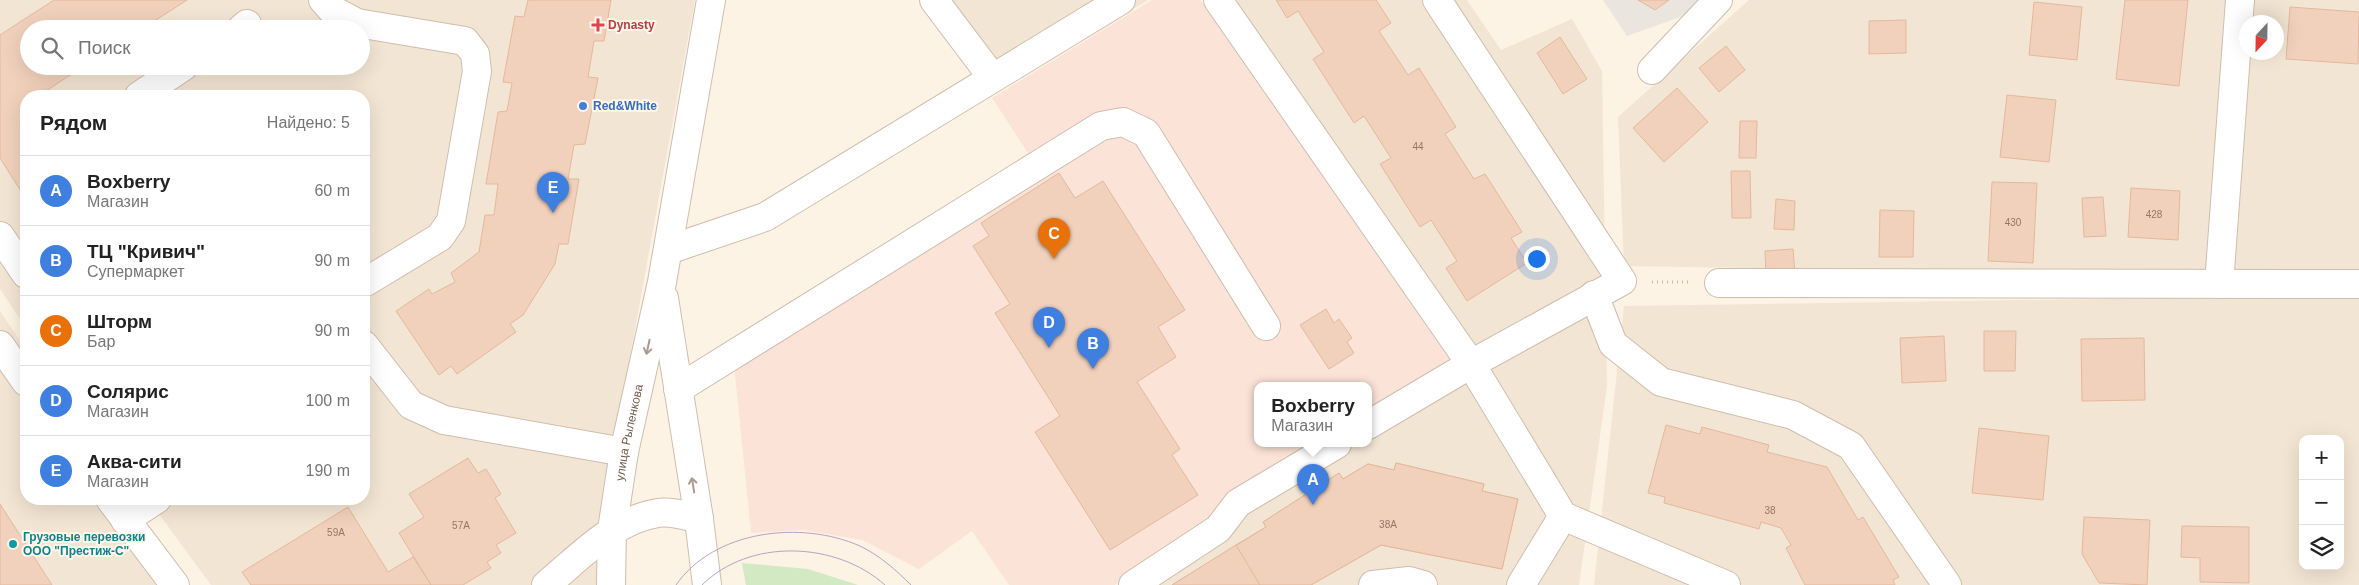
<!DOCTYPE html>
<html lang="ru">
<head>
<meta charset="utf-8">
<style>
	:root { --surface:#fff; --page:#f2f2f2; --text:#222; --muted:#767676; --line:#e0e0e0; --accent:#0b8043 }
	body { margin:0; font-family:Helvetica,sans-serif; background:var(--page); color:var(--text) }
	.controls { position:absolute; right:15px; bottom:15px; display:grid; overflow:hidden; border-radius:10px; box-shadow:0 5px 20px #0002 }
	.controls button { width:45px; height:45px; display:grid; place-items:center; padding:0; border:0; border-bottom:1px solid var(--line); background:var(--surface); color:var(--text); font:25px sans-serif }
	.compass { position:absolute; left:2239px; top:15px; width:45px; height:45px; border-radius:50%; background:var(--surface); box-shadow:0 5px 20px #0002; rotate:202deg }
	.you { position:absolute; left:1536px; top:258px; width:18px; height:18px; margin:-12px; border:4px solid #fff; border-radius:50%; background:#1a73e8; box-shadow:0 0 0 8px #1a73e833 }
	.badge { display:grid; place-items:center; width:32px; height:32px; border-radius:50%; background:var(--accent); color:#fff; font-size:16px; font-weight:700 }
	.pin { position:absolute; translate:-50% -41px; filter:drop-shadow(0 1px 2px #0008) }
	.pin::after { content:''; position:absolute; top:26px; width:18px; height:15px; background:inherit; clip-path:polygon(0 0,100% 0,50% 100%) }
	.popup { position:absolute; left:1254px; top:382px; width:118px; height:65px; box-sizing:border-box; display:grid; place-content:center; border-radius:10px; background:var(--surface); filter:drop-shadow(0 1px 4px #0005); font-size:16px; white-space:nowrap; color:var(--muted) }
	.popup b { font-size:19px; color:var(--text) }
	.popup::after { content:''; position:absolute; left:50%; top:100%; margin-left:-10px; border:10px solid transparent; border-top-color:var(--surface) }
	.list { margin:0; padding:0; list-style:none }
	h2 { display:flex; justify-content:space-between; align-items:center; height:65px; margin:0; padding:0 20px; font-size:21px }
	h2 small { font-size:16px; font-weight:400; color:var(--muted) }
	.list li { display:grid; grid-template-columns:32px 1fr auto; gap:15px; align-items:center; box-sizing:border-box; height:70px; padding:0 20px; border-top:1px solid var(--line) }
	.list b { display:block; font-size:19px; white-space:nowrap }
	.list p { margin:0; font-size:16px; white-space:nowrap; color:var(--muted) }
	.list em { font-size:16px; font-style:normal; color:var(--muted) }
	.icon { flex:none; width:28px; height:28px; fill:none; stroke:currentColor; stroke-width:2; stroke-linecap:round; stroke-linejoin:round }
	.map { position:relative; flex:none; width:2359px; height:585px; overflow:hidden }
	.search { position:absolute; background:var(--surface); box-shadow:0 5px 20px #0002; left:20px; top:20px; width:350px; height:55px; display:flex; align-items:center; gap:12px; box-sizing:border-box; padding:0 18px; border-radius:28px; color:var(--muted); font-size:19px }
	.panel { position:absolute; background:var(--surface); box-shadow:0 5px 20px #0002; left:20px; top:90px; width:350px; height:415px; border-radius:20px }
	.map>svg:first-child { display:block }
	.residential { fill:#f3e5d3; fill-rule:evenodd }
	.commercial { fill:#fce3d8 }
	.industrial { fill:#ebe5df }
	.green { fill:#d2e9c3 }
	.building { fill:#f1d1bc; stroke:#e3b89d }
	.lines { fill:none; stroke-linecap:round; stroke-linejoin:round }
	.minor-casing { stroke:#cfbdae; stroke-width:30 }
	.path { stroke:#d6b5a0; stroke-width:3; stroke-dasharray:1 4; stroke-linecap:butt }
	.minor { stroke:#fff; stroke-width:28 }
	.tram { stroke:#b5a3c5; stroke-width:1 }
	.oneway { stroke:#ac9b92 }
	.health-dot { fill:#e0444e; stroke:#fff7ea; stroke-width:2 }
	.shop-dot { fill:#3f7fe0; stroke:#fff7ea; stroke-width:2 }
	.culture-dot { fill:#0f9aa8; stroke:#fff7ea; stroke-width:2 }
	.labels { text-anchor:middle; stroke-width:4; stroke-linejoin:round; paint-order:stroke }
	.number-label { font-size:10px; fill:#937766 }
	.health-label { font-size:12px; font-weight:bold; fill:#be3a42; stroke:#fff7ea; text-anchor:start }
	.shop-label { font-size:12px; font-weight:bold; fill:#366cbe; stroke:#fff7ea; text-anchor:start }
	.street-label { font-size:12px; fill:#74594a; stroke:#fff7ea }
	.culture-label { font-size:12px; font-weight:bold; fill:#0d838f; stroke:#fff7ea; text-anchor:start }
</style>
</head>
<body>
<div class="map">
<svg width="2359" height="585" viewBox="0 0 2359 585">
	<rect width="100%" height="100%" fill="#fcf3e4"/>
	<!-- residential -->
	<g class="residential">
		<path d="M0,0H695L602,510L598,585H211L148,499H364V96H26V328L0,289ZM29,29H361V66H29Z"/>
		<path d="M919,0H1148L990,96Z"/>
		<path d="M1203,0H1467L1501,50L1572,19L1602,71L1607,386L1579,585H1118L1328,444H1368V417L1452,360Z"/>
		<path d="M1749,0H2359V272L2203,275L1624,266L1618,117ZM2246,22H2276V52H2246Z"/>
		<path d="M2359,295V585H1594L1624,306ZM2303,439H2340V566H2303Z"/>
		<path d="M0,311L26,350V499H124L181,585H0Z"/>
	</g>
	<!-- commercial -->
	<path class="commercial" d="M1152,0H1200L1450,360L1368,415V386H1258V444H1325L1115,585H1009L972,531L919,569L862,540L803,530L751,533L732,345L1028,153L992,98Z"/>
	<!-- industrial -->
	<path class="industrial" d="M1603,0H1712L1708,7L1627,36Z"/>
	<!-- green -->
	<path class="green" d="M742,563L808,569L858,585H746Z"/>
	<!-- building -->
	<g class="building">
		<path d="M54,0H187L142,29H29V66H84L46,91L49,96H26V199L0,158V35Z"/>
		<path d="M528,0H611L604,41H594L588,77L598,78L585,144L574,145L568,179H579L568,244H559L555,264L523,315L510,324L516,332L457,374L451,366L439,375L396,311L429,289L432,294L455,282L451,273L479,252L485,215H494L498,184H486L498,112L507,111L512,83L503,82L515,16L524,17Z"/>
		<path d="M1276,0H1376L1391,23L1379,31L1408,75L1419,68L1456,127L1445,134L1474,179L1485,174L1522,232L1511,238L1527,263L1467,301L1446,268L1457,261L1431,220L1420,227L1380,164L1391,158L1364,116L1354,123L1313,59L1324,52L1298,11L1287,18Z"/>
		<path d="M1638,0H1669L1655,10Z"/>
		<path d="M2125,0H2188L2179,86L2116,79Z"/>
		<path d="M2034,2L2082,7L2077,60L2029,55Z"/>
		<path d="M2290,7L2359,12L2358,64L2286,59Z"/>
		<path d="M1906,20V53L1869,54V21Z"/>
		<path d="M1560,37L1587,79L1563,94L1537,53Z"/>
		<path d="M1726,46L1745,70L1719,92L1699,68Z"/>
		<path d="M1677,88L1708,122L1664,162L1633,128Z"/>
		<path d="M2007,95L2056,100L2049,162L2000,157Z"/>
		<path d="M1740,121H1757L1756,158H1739Z"/>
		<path d="M1731,171H1750L1751,218H1732Z"/>
		<path d="M1059,173L1075,198L1103,181L1185,310L1158,327L1176,357L1137,382L1180,449L1172,455L1198,495L1110,550L1035,432L1060,416L995,313L1010,304L973,246L989,236L981,223Z"/>
		<path d="M1992,182L2037,183L2033,263L1988,261Z"/>
		<path d="M2131,188L2180,191L2178,240L2128,237Z"/>
		<path d="M2103,197L2106,236L2084,237L2082,198Z"/>
		<path d="M1776,199L1795,201L1794,230L1774,229Z"/>
		<path d="M1880,210L1914,211L1913,257H1879Z"/>
		<path d="M1793,249L1795,274L1766,275L1765,251Z"/>
		<path d="M1326,309L1334,323L1339,319L1352,338L1347,342L1354,353L1329,369L1300,325Z"/>
		<path d="M1984,331H2016L2015,371H1984Z"/>
		<path d="M1944,336L1946,381L1902,383L1900,338Z"/>
		<path d="M2144,338L2145,400L2082,401L2081,339Z"/>
		<path d="M1666,425L1700,434L1702,427L1769,445L1767,452L1827,467L1858,520L1863,517L1899,577L1893,580L1895,585H1805L1786,548L1791,545L1781,528L1761,522L1759,529L1664,503L1665,497L1648,493Z"/>
		<path d="M1979,428L2049,436L2043,500L1972,493Z"/>
		<path d="M468,458L478,473L486,469L501,494L495,498L516,533L496,545L501,553L487,562L491,568L463,585H431L399,533L424,517L409,494Z"/>
		<path d="M1396,463L1484,484L1482,491L1518,499L1502,569L1381,545L1311,585H1260L1236,545L1266,527L1263,522L1339,473L1343,479L1368,464L1394,470Z"/>
		<path d="M1396,463L1484,484L1482,491L1518,499L1502,569L1381,545L1311,585H1172L1266,527L1263,522L1339,473L1343,479L1368,464L1394,470Z"/>
		<path d="M0,504L52,585H0Z"/>
		<path d="M348,507L388,572L413,557L431,585H251L242,572Z"/>
		<path d="M2084,517L2150,520L2147,585L2099,583L2082,554Z"/>
		<path d="M2182,526L2249,527V583L2200,582V558L2181,557Z"/>
		<path d="M1236,545L1260,585H1172Z"/>
	</g>
	<g class="lines">
		<defs>
			<g id="minor">
				<path d="M323,0L331,9L357,23L465,41L475,54L477,71L451,221L440,237L364,283"/>
				<path d="M934,0L992,77"/>
				<path d="M1218,0L1471,364L1563,516L1726,585"/>
				<path d="M241,29L247,24"/>
				<path d="M1652,70L1718,0"/>
				<path d="M139,96L184,66"/>
				<path d="M0,236L26,274"/>
				<path d="M668,250L765,217L1121,0"/>
				<path d="M1719,283L2359,284"/>
				<path d="M2219,284L2240,0"/>
				<path d="M1594,295L1613,344L1661,382L1793,415L1851,446L1947,585"/>
				<path d="M664,298L699,519L707,585"/>
				<path d="M0,345L26,382"/>
				<path d="M364,345L411,405L444,420L624,452"/>
				<path d="M678,389L1101,126L1123,122L1146,133L1266,326"/>
				<path d="M1368,425L1471,364L1622,281L1437,0"/>
				<path d="M110,499L175,585"/>
				<path d="M125,520L157,499"/>
				<path d="M546,585C579,558 613,520 658,513C672,511 686,516 699,519"/>
				<path id="s1" d="M611,585L612,530L624,452L662,282L711,0"/>
				<path d="M1133,585L1218,529L1238,503L1337,444"/>
				<path d="M1373,585L1409,581L1423,585"/>
				<path d="M1521,585L1563,516"/>
			</g>
		</defs>
		<!-- minor casing -->
		<use href="#minor" class="minor-casing"/>
		<!-- path -->
		<path class="path" d="M1652,282H1688"/>
		<!-- minor -->
		<use href="#minor" class="minor"/>
		<!-- tram -->
		<g class="tram">
			<path d="M676,585C714,530 801,520 860,546C879,555 896,570 911,585"/>
			<path d="M702,585C749,538 836,541 885,585"/>
		</g>
	</g>
	<!-- one-way arrows -->
	<defs><path id="oneway-shaft" d="M-6 0H5M1.5-3L5.5 0L1.5 3" fill="none" stroke-width="1.6" stroke-linecap="round" stroke-linejoin="round" transform="scale(1.25)"/></defs>
	<g class="oneway">
		<use href="#oneway-shaft" transform="translate(648 347) rotate(102)"/>
		<use href="#oneway-shaft" transform="translate(693 485) rotate(-99)"/>
	</g>
	<!-- markers -->
	<path class="health-dot" d="M595.5 17.5h5v5h5v5h-5v5h-5v-5h-5v-5h5z"/>
	<circle class="shop-dot" cx="583" cy="106" r="5"/>
	<circle class="culture-dot" cx="13" cy="544" r="5"/>
	<g class="labels">
		<!-- number labels -->
		<g class="number-label">
			<text x="1418" y="150">44</text>
			<text x="2154" y="218">428</text>
			<text x="2013" y="226">430</text>
			<text x="1770" y="514">38</text>
			<text x="1388" y="528">38А</text>
			<text x="461" y="529">57А</text>
			<text x="336" y="536">59А</text>
		</g>
		<!-- health labels -->
		<g class="health-label">
			<text x="608" y="29">Dynasty</text>
		</g>
		<!-- shop labels -->
		<g class="shop-label">
			<text x="593" y="110">Red&amp;White</text>
		</g>
		<!-- street labels -->
		<g class="street-label">
			<text dy="4" stroke="none"><textPath href="#s1" startOffset="154">улица Рыленкова</textPath></text>
		</g>
		<!-- culture labels -->
		<g class="culture-label">
			<text x="23" y="541">Грузовые перевозки<tspan x="23" dy="14">ООО "Престиж-С"</tspan></text>
		</g>
	</g>
</svg>
<div class="controls">
<button>+</button>
<button>−</button>
<button><svg class="icon" aria-label="layers" viewBox="0 0 24 24"><path d="M12 4l9 5-9 5-9-5zM3 14l9 5 9-5"/></svg></button>
</div>
<svg class="compass" viewBox="-18 -18 36 36"><path d="M0-13l5 13h-10z" fill="#e53935"/><path d="M0 13l5-13h-10z" fill="#767676"/></svg>
<div class="you"></div>
<div class="pin badge" style="left:1313px;top:505px;background:#3f7fe0">A</div>
<div class="popup"><b>Boxberry</b>Магазин</div>
<div class="pin badge" style="left:1093px;top:369px;background:#3f7fe0">B</div>
<div class="pin badge" style="left:1054px;top:259px;background:#e8710a">C</div>
<div class="pin badge" style="left:1049px;top:348px;background:#3f7fe0">D</div>
<div class="pin badge" style="left:553px;top:213px;background:#3f7fe0">E</div>
<div class="search"><svg class="icon" aria-label="search" viewBox="0 0 24 24"><circle cx="10" cy="10" r="6"/><path d="M15 15l6 6"/></svg>Поиск</div>
<section class="panel">
<h2>Рядом<small>Найдено: 5</small></h2>
<ul class="list">
<li><span class="badge" style="background:#3f7fe0">A</span><div><b>Boxberry</b><p>Магазин</p></div><em>60 m</em></li>
<li><span class="badge" style="background:#3f7fe0">B</span><div><b>ТЦ &quot;Кривич&quot;</b><p>Супермаркет</p></div><em>90 m</em></li>
<li><span class="badge" style="background:#e8710a">C</span><div><b>Шторм</b><p>Бар</p></div><em>90 m</em></li>
<li><span class="badge" style="background:#3f7fe0">D</span><div><b>Солярис</b><p>Магазин</p></div><em>100 m</em></li>
<li><span class="badge" style="background:#3f7fe0">E</span><div><b>Аква-сити</b><p>Магазин</p></div><em>190 m</em></li>
</ul>
</section>
</div>
</body>
</html>
